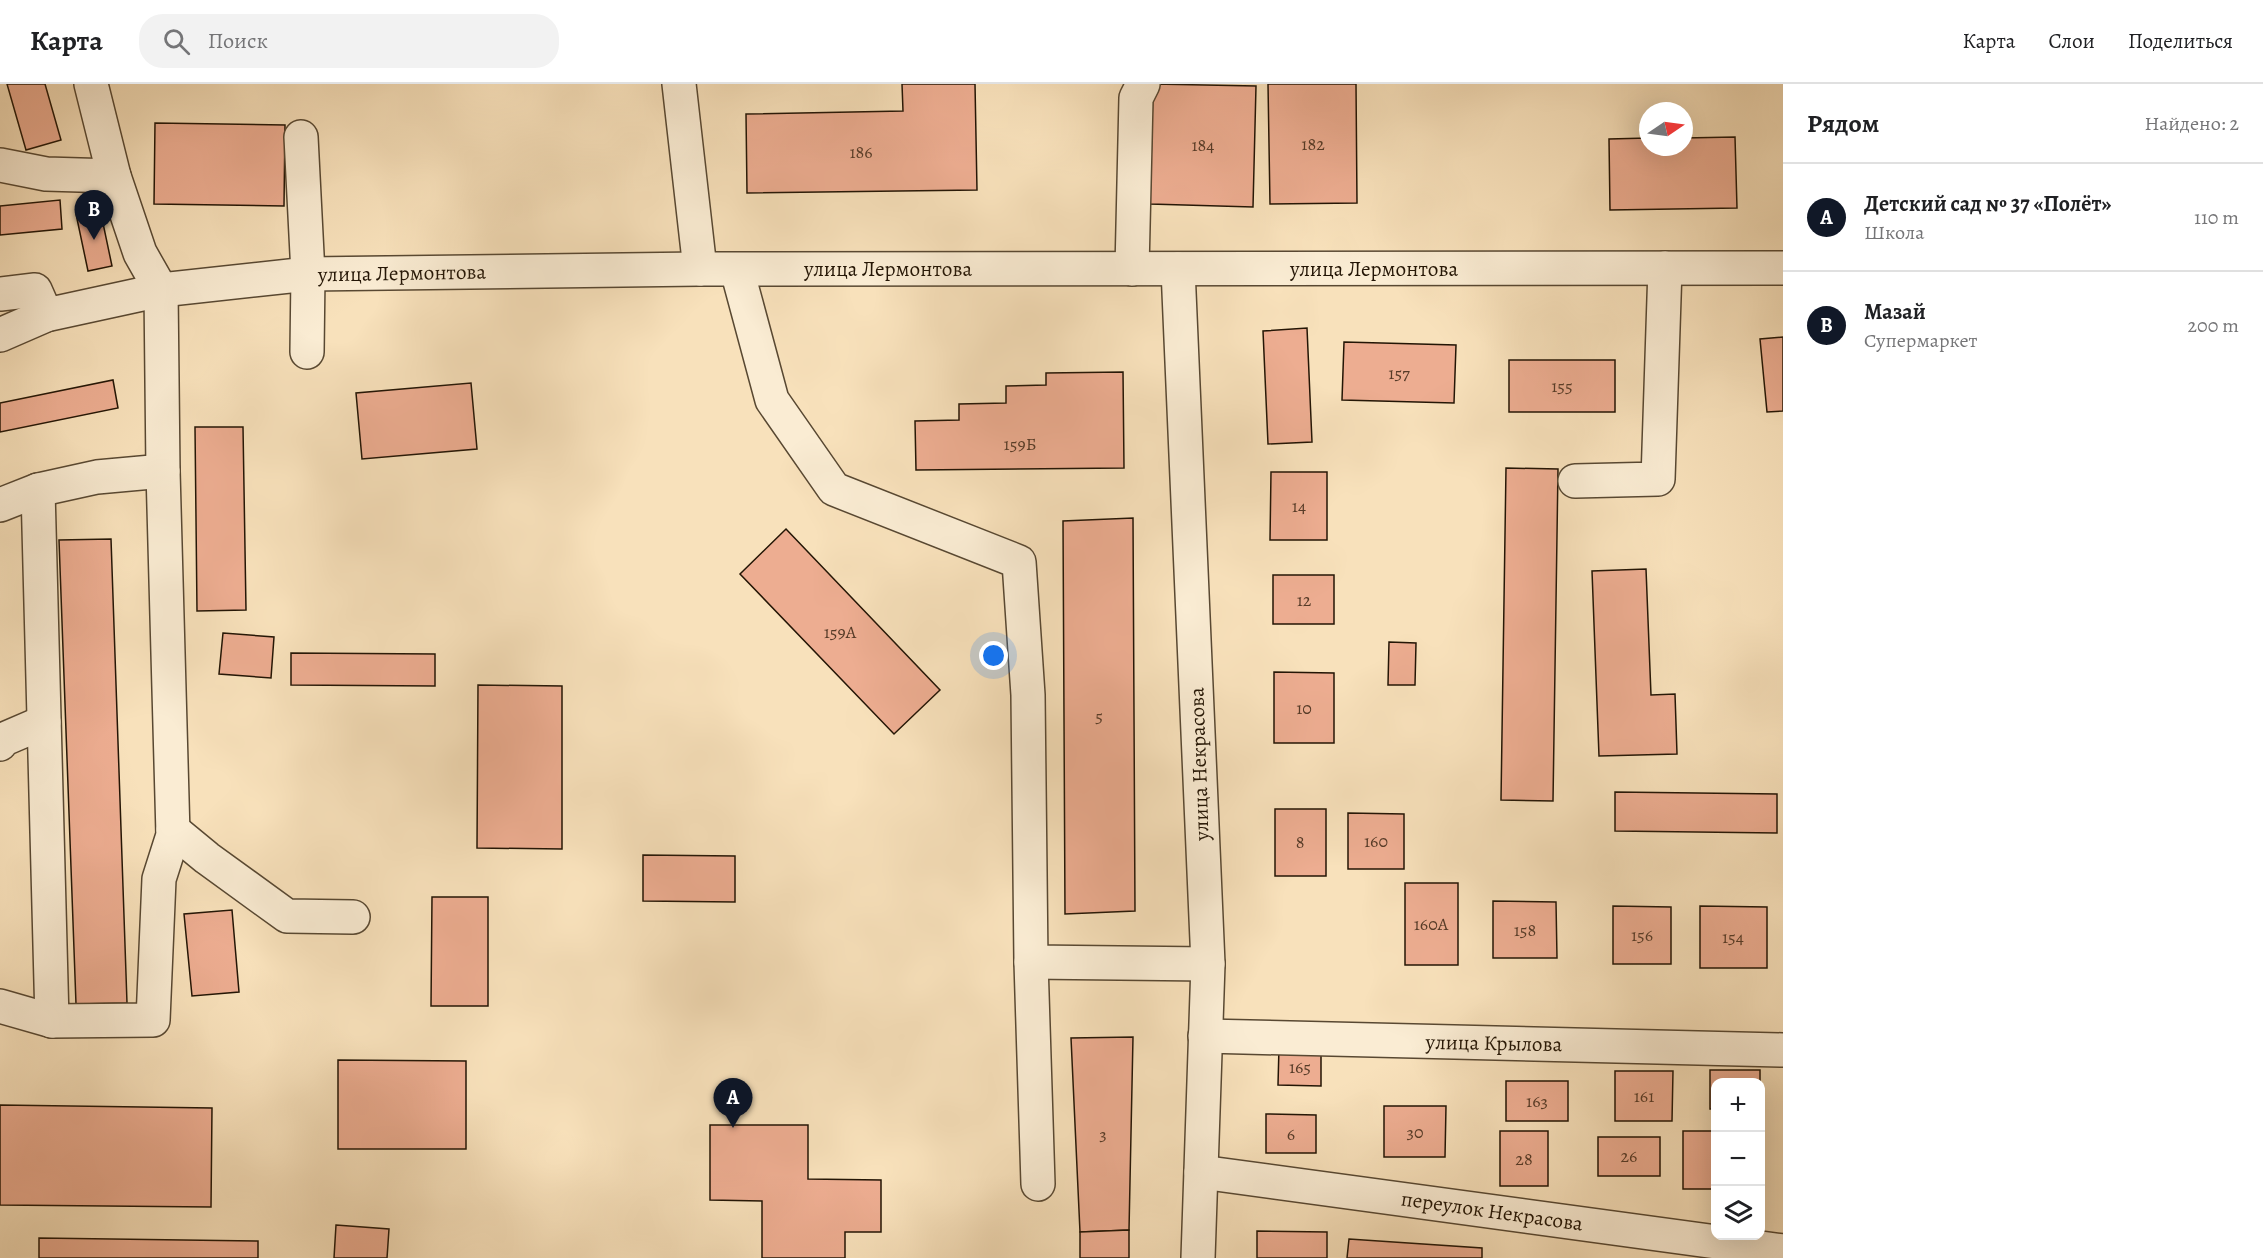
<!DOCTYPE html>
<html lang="ru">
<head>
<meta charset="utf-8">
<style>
	:root { --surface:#fff; --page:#f2f2f2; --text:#202124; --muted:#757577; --line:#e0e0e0; --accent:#111827 }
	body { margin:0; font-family:Alegreya,serif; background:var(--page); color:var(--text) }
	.controls { position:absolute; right:18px; bottom:18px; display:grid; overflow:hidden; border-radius:12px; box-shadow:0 6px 24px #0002 }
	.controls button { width:54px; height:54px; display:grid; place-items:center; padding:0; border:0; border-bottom:2px solid var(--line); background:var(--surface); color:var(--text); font:30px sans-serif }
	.compass { position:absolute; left:1639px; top:18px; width:54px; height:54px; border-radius:50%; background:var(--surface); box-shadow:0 6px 24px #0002; rotate:77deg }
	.you { position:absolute; left:994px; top:572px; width:21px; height:21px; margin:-15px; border:4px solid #fff; border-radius:50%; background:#1a73e8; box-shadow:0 0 0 9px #1a73e833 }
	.badge { display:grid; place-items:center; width:39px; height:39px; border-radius:50%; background:var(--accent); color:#fff; font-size:20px; font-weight:700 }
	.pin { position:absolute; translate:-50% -50px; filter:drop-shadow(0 2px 3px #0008) }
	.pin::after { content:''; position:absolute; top:32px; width:21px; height:18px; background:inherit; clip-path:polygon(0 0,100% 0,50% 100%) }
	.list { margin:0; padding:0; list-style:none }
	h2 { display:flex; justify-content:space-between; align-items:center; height:78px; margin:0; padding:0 24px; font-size:26px }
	h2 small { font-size:20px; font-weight:400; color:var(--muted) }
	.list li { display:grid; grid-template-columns:39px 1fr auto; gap:18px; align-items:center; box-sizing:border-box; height:108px; padding:0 24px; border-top:2px solid var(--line) }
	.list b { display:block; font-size:22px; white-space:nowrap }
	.list p { margin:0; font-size:20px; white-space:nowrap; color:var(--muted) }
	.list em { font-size:20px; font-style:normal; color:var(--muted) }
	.icon { flex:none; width:33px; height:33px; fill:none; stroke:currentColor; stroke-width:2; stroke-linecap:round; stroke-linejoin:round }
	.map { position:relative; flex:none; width:1783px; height:1174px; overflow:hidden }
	header { display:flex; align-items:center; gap:36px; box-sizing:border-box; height:84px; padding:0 30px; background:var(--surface); border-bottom:2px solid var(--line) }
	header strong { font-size:28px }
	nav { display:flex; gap:33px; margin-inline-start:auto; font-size:21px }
	.search { width:420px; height:54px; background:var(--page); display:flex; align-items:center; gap:15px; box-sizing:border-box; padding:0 21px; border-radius:24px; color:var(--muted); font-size:22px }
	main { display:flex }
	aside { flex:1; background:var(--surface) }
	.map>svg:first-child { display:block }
	.building { fill:#edad91; stroke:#231505; stroke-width:1.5 }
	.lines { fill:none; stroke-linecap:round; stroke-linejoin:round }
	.minor-casing { stroke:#584832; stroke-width:36 }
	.minor { stroke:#faecd3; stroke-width:33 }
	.labels { text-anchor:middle; stroke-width:6; stroke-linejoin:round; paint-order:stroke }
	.number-label { font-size:18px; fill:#563b28 }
	.street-label { font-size:21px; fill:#231505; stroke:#faecd3 }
</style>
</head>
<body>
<header>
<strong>Карта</strong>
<div class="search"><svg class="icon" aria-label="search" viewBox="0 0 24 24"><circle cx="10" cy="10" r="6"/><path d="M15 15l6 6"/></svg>Поиск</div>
<nav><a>Карта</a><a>Слои</a><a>Поделиться</a></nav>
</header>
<main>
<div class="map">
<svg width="1783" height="1174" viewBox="0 0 1783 1174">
	<rect width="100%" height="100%" fill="#f8e1bb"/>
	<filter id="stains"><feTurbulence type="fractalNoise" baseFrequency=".00333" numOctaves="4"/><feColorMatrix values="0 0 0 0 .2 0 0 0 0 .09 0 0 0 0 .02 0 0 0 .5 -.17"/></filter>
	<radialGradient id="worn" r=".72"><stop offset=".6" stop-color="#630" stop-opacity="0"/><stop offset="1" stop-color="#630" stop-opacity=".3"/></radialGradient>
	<!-- building -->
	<g class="building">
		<path d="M7,0H45L61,56L26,66Z"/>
		<path d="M902,0H975L977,106L747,109L746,30L903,27Z"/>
		<path d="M1153,0L1256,2L1253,123L1150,120Z"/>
		<path d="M1268,0H1356L1357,119L1270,120Z"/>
		<path d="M155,39L285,41L284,122L154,120Z"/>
		<path d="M1735,53L1737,124L1610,126L1609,55L1648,54V63H1684V54Z"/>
		<path d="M60,116L62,145L0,151V122Z"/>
		<path d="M100,125L112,182L88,187L76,130Z"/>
		<path d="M1307,244L1312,358L1268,360L1263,247Z"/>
		<path d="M1783,253V327L1767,328L1760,255Z"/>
		<path d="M1344,258L1456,261L1454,319L1342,316Z"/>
		<rect x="1509" y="276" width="106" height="52"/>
		<path d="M1123,288L1124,384L916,386L915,337L959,336V320L1006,319V302L1046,301V289Z"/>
		<path d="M113,296L118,324L0,348V319Z"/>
		<path d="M471,299L477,365L362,375L356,309Z"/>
		<path d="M195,343H243L246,526L197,527Z"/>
		<path d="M1506,384L1558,385L1553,717L1501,716Z"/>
		<path d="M1271,388H1327V456H1270Z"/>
		<path d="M1133,434L1135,827L1065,830L1063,437Z"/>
		<path d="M786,445L940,606L894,650L740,490Z"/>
		<path d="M111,455L127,919L76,920L59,456Z"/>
		<path d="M1646,485L1651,611L1675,610L1677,670L1599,672L1592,487Z"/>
		<rect x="1273" y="491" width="61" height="49"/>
		<path d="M223,549L274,553L271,594L219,590Z"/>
		<path d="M1389,558L1416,559L1415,601H1388Z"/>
		<path d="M291,569L435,570V602L291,601Z"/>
		<path d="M1274,588L1334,589V659H1274Z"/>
		<path d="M478,601L562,602V765L477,764Z"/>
		<path d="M1615,708L1777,710V749L1615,747Z"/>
		<rect x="1275" y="725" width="51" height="67"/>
		<path d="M1348,729L1404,730V785H1348Z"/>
		<path d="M643,771L735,772V818L643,817Z"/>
		<rect x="1405" y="799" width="53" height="82"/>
		<path d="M432,813H488V922H431Z"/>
		<path d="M1493,817L1556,818L1557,874H1493Z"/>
		<path d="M1613,822L1671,823V880H1613Z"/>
		<path d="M1700,822L1767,823V884H1700Z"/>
		<path d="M232,826L239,908L192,912L184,830Z"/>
		<path d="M1133,953L1129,1146L1080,1148L1071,954Z"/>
		<path d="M1279,963L1321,964V1002L1278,1001Z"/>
		<path d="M338,976L466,977V1065H338Z"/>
		<path d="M1710,986H1760V998H1716V1025H1710Z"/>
		<path d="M1615,987H1673L1672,1037H1615Z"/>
		<rect x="1506" y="997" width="62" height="40"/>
		<path d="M0,1021L212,1024L211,1123L0,1121Z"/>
		<path d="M1384,1022H1446L1445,1073H1384Z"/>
		<path d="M1266,1030L1316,1031V1069H1266Z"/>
		<path d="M710,1041H808V1095L881,1096V1148H845V1174H762V1117L710,1116Z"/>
		<rect x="1500" y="1047" width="48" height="55"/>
		<rect x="1683" y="1047" width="33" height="58"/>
		<rect x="1598" y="1053" width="62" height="39"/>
		<path d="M336,1141L389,1145L387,1174H334Z"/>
		<path d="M1129,1146V1174H1080V1148Z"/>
		<path d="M1257,1147L1327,1148V1174H1257Z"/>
		<path d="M39,1154L258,1157V1174H39Z"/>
		<path d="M1349,1155L1482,1164V1174H1347Z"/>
	</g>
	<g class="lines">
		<defs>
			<g id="minor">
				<path d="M679,0L700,185"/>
				<path d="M301,53L308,190L307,268"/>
				<path d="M0,81L46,90L114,92"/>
				<path d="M1132,185L1136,14L1143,0"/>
				<path d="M1178,185L1208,880L1198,1174"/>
				<path d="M737,186L772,316L834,405L1019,478L1028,611L1031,878L1208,880"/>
				<path d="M0,210L35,206L46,231"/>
				<path d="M0,251L46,231L161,206L308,190L700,185L1783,184"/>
				<path d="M1575,397L1658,395L1665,184"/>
				<path d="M38,406L52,937L153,936L159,795L173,751L163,387L161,206L140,169L114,92L91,0"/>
				<path d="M0,421L38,406L97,393L163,387"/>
				<path d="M0,660L2,656L44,638"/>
				<path d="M173,746L207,774L287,832L353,833"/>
				<path d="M1031,878L1038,1100"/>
				<path d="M0,922L52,937"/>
				<path d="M1205,952L1783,966"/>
				<path d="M1201,1088L1783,1167"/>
			</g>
		</defs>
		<!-- minor casing -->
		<use href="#minor" class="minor-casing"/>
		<!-- minor -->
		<use href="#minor" class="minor"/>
	</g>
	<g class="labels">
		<!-- number labels -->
		<g class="number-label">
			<text x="1313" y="66">182</text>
			<text x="1203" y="67">184</text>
			<text x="861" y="74">186</text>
			<text x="1399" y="295">157</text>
			<text x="1562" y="308">155</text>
			<text x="1020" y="366">159Б</text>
			<text x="1299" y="428">14</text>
			<text x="1304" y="522">12</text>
			<text x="840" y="554">159А</text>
			<text x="1304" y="630">10</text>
			<text x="1099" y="638">5</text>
			<text x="1376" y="763">160</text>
			<text x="1300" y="764">8</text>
			<text x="1431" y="846">160А</text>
			<text x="1525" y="852">158</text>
			<text x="1642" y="857">156</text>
			<text x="1733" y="859">154</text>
			<text x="1300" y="989">165</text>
			<text x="1644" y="1018">161</text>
			<text x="1537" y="1023">163</text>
			<text x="1415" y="1054">30</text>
			<text x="1103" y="1056">3</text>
			<text x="1291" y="1056">6</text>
			<text x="1629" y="1078">26</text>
			<text x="1524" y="1081">28</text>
		</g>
		<!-- street labels -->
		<g class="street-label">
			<text x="888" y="192">улица Лермонтова</text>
			<text x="1374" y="192">улица Лермонтова</text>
			<text transform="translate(402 189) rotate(-1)" y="7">улица Лермонтова</text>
			<text transform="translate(1199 680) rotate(-92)" y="7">улица Некрасова</text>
			<text transform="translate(1494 959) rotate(1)" y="7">улица Крылова</text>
			<text transform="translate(1492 1127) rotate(8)" y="7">переулок Некрасова</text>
		</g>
	</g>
	<rect width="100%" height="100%" filter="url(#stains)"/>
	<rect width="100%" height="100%" fill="url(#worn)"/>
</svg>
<div class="controls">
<button>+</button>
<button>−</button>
<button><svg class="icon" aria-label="layers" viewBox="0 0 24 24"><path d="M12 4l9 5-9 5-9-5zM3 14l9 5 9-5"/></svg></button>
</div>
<svg class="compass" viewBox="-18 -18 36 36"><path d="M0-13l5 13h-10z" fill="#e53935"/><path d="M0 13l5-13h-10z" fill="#757577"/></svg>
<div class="you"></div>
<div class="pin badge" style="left:733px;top:1044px">A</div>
<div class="pin badge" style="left:94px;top:156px">B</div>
</div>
<aside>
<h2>Рядом<small>Найдено: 2</small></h2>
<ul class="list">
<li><span class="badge">A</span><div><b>Детский сад № 37 «Полёт»</b><p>Школа</p></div><em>110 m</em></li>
<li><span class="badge">B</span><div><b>Мазай</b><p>Супермаркет</p></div><em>200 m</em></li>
</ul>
</aside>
</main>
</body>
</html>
